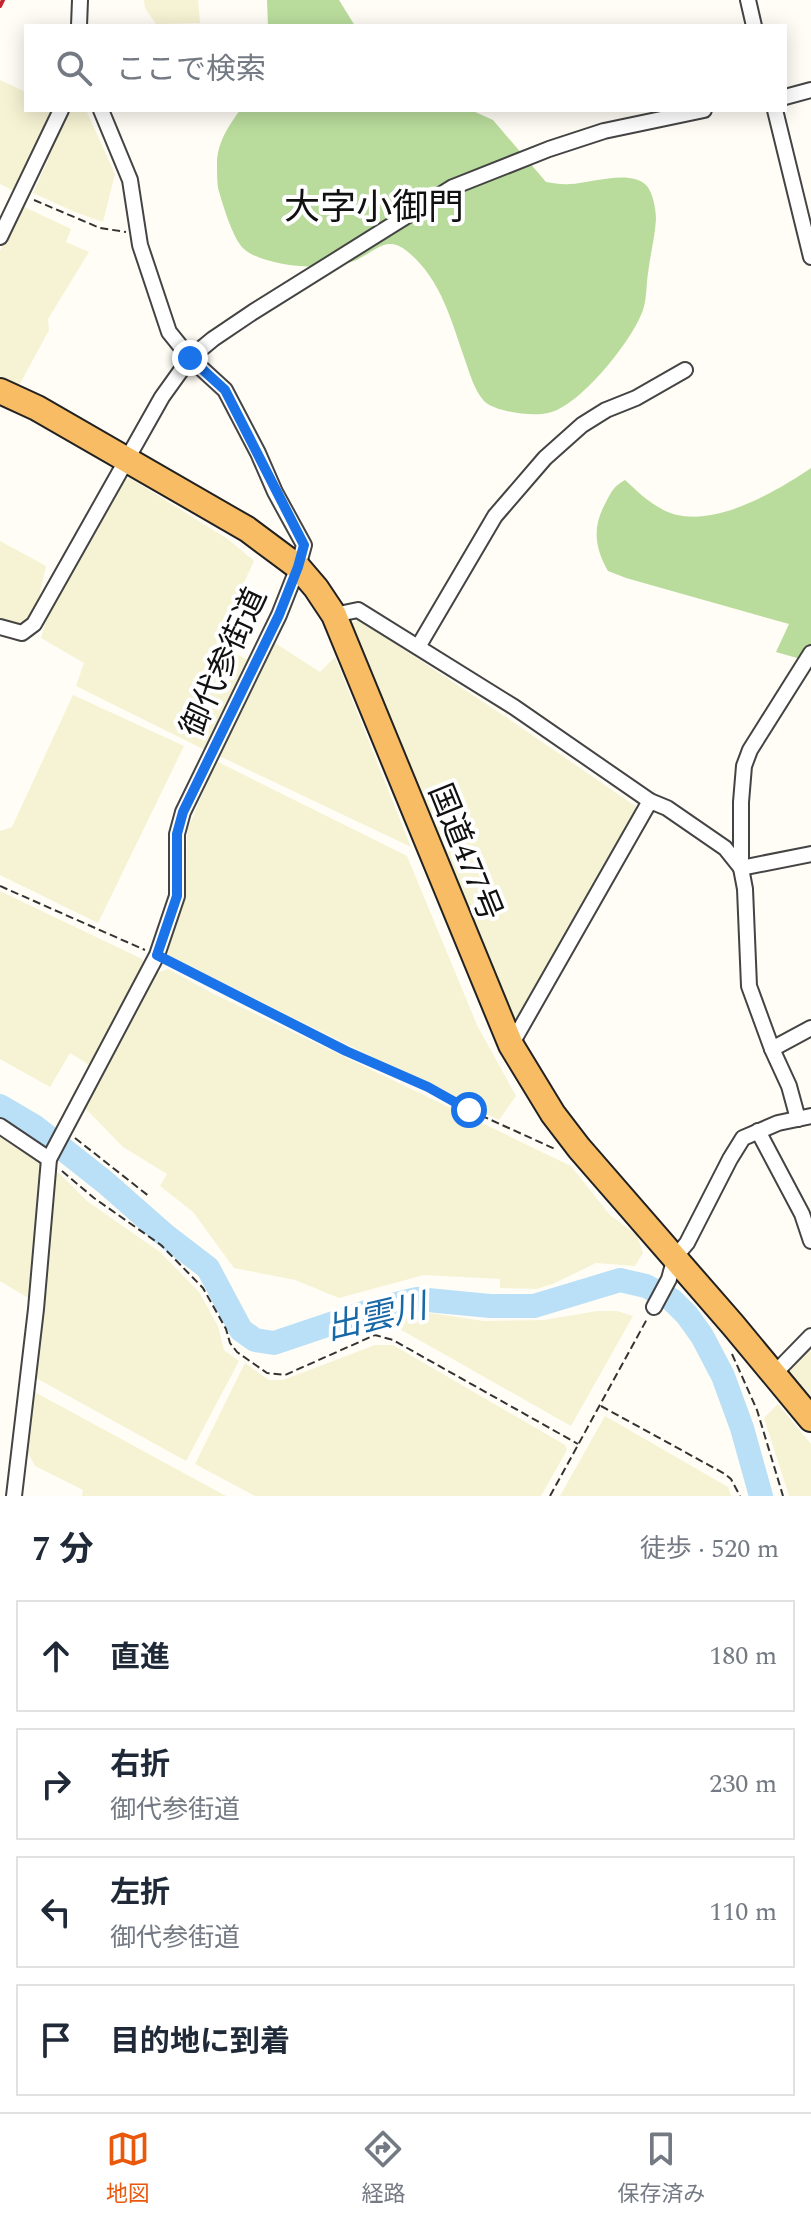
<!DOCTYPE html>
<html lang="ja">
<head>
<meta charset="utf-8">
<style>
	:root { --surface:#fff; --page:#f2f2f3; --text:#1f2937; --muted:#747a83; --line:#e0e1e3; --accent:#ea580c }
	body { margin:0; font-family:Spectral,"Noto Sans JP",serif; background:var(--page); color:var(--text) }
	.stop { position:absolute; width:24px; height:24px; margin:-18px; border:6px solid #1a73e8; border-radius:50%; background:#fff }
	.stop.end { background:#1a73e8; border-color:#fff; box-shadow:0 2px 8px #0008 }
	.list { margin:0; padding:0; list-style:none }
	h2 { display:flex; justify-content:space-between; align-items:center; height:104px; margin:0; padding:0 32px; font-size:34px }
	h2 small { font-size:26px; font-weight:400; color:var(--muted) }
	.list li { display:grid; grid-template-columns:52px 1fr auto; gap:24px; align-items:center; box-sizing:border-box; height:112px; margin:0 16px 16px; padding:0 16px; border:2px solid var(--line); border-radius:0px }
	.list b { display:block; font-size:30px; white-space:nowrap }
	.list p { margin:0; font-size:26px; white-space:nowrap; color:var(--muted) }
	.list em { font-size:26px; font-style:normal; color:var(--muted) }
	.icon { flex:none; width:44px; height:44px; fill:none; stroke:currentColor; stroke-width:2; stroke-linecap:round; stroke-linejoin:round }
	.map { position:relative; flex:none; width:811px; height:1496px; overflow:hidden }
	.search { position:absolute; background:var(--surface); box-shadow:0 4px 20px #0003; left:24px; right:24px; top:24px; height:88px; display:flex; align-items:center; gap:20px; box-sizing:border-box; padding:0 28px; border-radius:0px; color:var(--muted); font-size:30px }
	.sheet { height:616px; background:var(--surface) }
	nav { display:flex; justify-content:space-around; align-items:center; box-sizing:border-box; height:112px; border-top:2px solid var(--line); background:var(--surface); font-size:22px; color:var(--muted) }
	nav a { display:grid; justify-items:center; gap:4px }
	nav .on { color:var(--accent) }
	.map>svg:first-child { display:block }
	.farmland { fill:#f6f3d4 }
	.forest { fill:#b9dc9c }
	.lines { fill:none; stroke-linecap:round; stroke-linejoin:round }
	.river { stroke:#b9e0f7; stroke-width:24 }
	.minor-casing { stroke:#444; stroke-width:18 }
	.trunk-casing { stroke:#222; stroke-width:28 }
	.path { stroke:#333; stroke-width:2; stroke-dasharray:8 4; stroke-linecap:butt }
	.minor { stroke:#fff; stroke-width:14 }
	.trunk { stroke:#f7bc64; stroke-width:24 }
	.rail { stroke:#c4262e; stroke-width:4 }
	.route { stroke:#1a73e8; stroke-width:10 }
	.labels { text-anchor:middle; stroke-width:8; stroke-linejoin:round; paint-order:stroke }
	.street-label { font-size:32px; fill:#111; stroke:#fff }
	.water-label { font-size:34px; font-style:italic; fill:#1768a6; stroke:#fff }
	.quarter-label { font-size:36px; fill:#111; stroke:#fff }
</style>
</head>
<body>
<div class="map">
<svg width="811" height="1496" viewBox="0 0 811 1496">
	<rect width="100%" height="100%" fill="#fffdf5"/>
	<!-- farmland -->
	<g class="farmland">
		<path d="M144,0H198L200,23L156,24L145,8Z"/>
		<path d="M0,80L26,92V110H51L14,191L0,184Z"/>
		<path d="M67,110H86L115,174L103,222L75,212L33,193L48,160L45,154Z"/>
		<path d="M22,206L71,229L66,242L89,252L48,319L49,330L15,393L0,385V251Z"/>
		<path d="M130,478L229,540L254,561L216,643L250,661L207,751L76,686L84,663L41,638L49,610L116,482Z"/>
		<path d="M0,541L46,566L34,620L25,625H15L0,619Z"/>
		<path d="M359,620L506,717L641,810L520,1021L514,1020L348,624Z"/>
		<path d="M275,643L320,672L335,657L411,847L217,755Z"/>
		<path d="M73,695L184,746L98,923L0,875V831L12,827Z"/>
		<path d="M216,761L407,856L477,1025L516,1096L499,1120L165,954L186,889L187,831Z"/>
		<path d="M0,891L142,959L145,966L91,1066L70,1053L50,1087L0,1059Z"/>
		<path d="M168,969L214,994L571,1166L610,1215L637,1235L643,1253L635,1266L596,1263L555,1283L537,1289L500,1288V1279L424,1275L339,1298L295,1280L234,1268L193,1212L160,1186L167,1174L123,1147L84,1107L156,973Z"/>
		<path d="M0,1135L43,1165L30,1299L0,1281Z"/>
		<path d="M58,1172L87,1201L160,1252L199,1292L218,1326L224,1350L239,1361L186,1461L36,1378L55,1177Z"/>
		<path d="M597,1311H617L633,1316L571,1426L389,1323L394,1319L424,1312L484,1321L544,1320Z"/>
		<path d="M811,1343V1396L786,1368Z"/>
		<path d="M375,1345H393L565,1445L567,1450L541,1496H255L195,1464L245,1363L269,1380H283Z"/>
		<path d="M31,1390L226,1496H82L83,1490L35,1466L27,1451Z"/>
		<path d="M778,1404L811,1444V1496H789L764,1418Z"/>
		<path d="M605,1416L728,1487L731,1496H560Z"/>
	</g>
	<!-- forest -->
	<g class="forest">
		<path d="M267,0H339L355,26H268Z"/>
		<path d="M240,110L473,111L493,120L546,182C554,183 562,185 570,184C590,183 631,169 646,185C653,192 656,210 656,219C655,237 650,256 648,273C646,286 647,303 641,315C629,344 579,407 548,413C533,417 495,412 484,401C474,390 469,371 464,357C451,319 440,278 408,252C388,235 378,249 360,258C354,262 344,264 337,265C314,270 262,265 244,249C233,240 222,202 218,188C217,181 217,172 217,164C217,143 228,127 240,110Z"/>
		<path d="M811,468V662L776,652L789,624L626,578L608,571C595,548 592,528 605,504C612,491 613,487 625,480C636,490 647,501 660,508C704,535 774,493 811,468Z"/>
	</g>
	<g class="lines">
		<!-- river -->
		<path class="river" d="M0,1106L34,1126L106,1183L165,1235L208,1268L241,1330L255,1340L274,1343L372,1310L417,1299L490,1306H534L620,1280L646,1286L672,1300L687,1315L702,1336L723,1376L742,1428L761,1496"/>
		<defs>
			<g id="minor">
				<path d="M748,0L754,26"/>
				<path d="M79,26L80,0"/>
				<path d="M785,97L811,90"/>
				<path d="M775,110L811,257"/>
				<path d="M0,237L61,110"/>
				<path d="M334,615L358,610L514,707L650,801L667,808L725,848L741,868"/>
				<path d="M0,627L22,633L34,624L162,397L190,358L213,339L253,312L453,187L549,149L604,131L704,110"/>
				<path d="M418,647L495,516L545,458L582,425L606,410L636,398L685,370"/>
				<path d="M741,868L811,854"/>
				<path d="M511,1045L650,801"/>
				<path d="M772,1049L811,1028"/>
				<path d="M798,1119L789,1086L772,1049L749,986L745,889L741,868V802L744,766L750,750L811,653"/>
				<path d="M0,1126L49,1159"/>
				<path d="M758,1131L802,1214L811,1241"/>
				<path d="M654,1307L669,1279L675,1257L687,1243L730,1159L743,1138L778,1123L811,1116"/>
				<path d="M774,1374L811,1336"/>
				<path d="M14,1496L36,1309L49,1159L157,955L177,896V834L183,812L279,615L298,567L304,545L275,492L258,453L225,390L190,358L169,332L140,245L130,180L101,110"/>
			</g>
			<path id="trunk" d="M0,391L37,408L247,529L298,567L316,588L334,615L511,1045L553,1114L579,1148L733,1325L811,1419"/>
		</defs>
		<!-- minor casing -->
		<use href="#minor" class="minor-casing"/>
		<!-- trunk casing -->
		<use href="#trunk" class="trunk-casing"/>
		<!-- path -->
		<g class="path">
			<path d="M34,200L100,228L126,232"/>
			<path d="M0,886L145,950"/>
			<path d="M169,961L346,1051L428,1087L469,1110L555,1149"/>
			<path d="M75,1138L150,1197"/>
			<path d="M62,1171L94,1198L161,1245L203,1288L226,1329L230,1343L237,1352L267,1373L285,1375L375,1335L393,1340L578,1444"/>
			<path d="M732,1354L757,1410L783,1496"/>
			<path d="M601,1406L725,1474L731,1479L740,1496"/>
			<path d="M550,1496L647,1319"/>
		</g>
		<!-- minor -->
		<use href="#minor" class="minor"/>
		<!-- trunk -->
		<use href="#trunk" class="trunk"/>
		<!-- rail -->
		<path class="rail" d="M0,6L3,0"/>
	</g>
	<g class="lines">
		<!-- route -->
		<path class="route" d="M190,358L225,390L304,545L298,567L279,615L183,812L177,834V896L157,955L346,1051L428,1087L469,1110"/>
	</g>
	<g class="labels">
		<!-- street labels -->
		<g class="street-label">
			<text transform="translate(223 662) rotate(-65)" y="11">御代参街道</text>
			<text transform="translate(466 852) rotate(68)" y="11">国道477号</text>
		</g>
		<!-- water labels -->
		<g class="water-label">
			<text transform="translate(376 1316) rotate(-13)" y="12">出雲川</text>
		</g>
		<!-- quarter labels -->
		<g class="quarter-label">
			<text x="374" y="219">大字小御門</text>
		</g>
	</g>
</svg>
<div class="stop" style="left:469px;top:1110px"></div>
<div class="stop end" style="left:190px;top:358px"></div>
<div class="search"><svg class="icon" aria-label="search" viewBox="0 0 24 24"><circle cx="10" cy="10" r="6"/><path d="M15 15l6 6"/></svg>ここで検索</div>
</div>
<section class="sheet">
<h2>7 分<small>徒歩 · 520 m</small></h2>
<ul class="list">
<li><svg class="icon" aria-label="ahead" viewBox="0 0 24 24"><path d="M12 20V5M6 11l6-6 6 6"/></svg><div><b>直進</b></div><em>180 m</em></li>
<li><svg class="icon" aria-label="right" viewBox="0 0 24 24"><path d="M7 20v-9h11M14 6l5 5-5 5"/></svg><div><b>右折</b><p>御代参街道</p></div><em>230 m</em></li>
<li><svg class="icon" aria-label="left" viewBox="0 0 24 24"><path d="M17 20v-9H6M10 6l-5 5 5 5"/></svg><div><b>左折</b><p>御代参街道</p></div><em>110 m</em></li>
<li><svg class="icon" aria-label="arrive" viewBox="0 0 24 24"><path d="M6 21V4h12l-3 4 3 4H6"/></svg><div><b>目的地に到着</b></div></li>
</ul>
</section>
<nav>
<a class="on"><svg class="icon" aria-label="map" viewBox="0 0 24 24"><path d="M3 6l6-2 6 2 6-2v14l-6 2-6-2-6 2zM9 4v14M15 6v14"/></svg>地図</a>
<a><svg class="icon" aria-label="directions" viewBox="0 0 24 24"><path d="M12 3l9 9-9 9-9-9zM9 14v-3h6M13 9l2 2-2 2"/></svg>経路</a>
<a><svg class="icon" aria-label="saved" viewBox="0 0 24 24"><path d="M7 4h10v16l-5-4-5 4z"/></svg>保存済み</a>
</nav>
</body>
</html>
